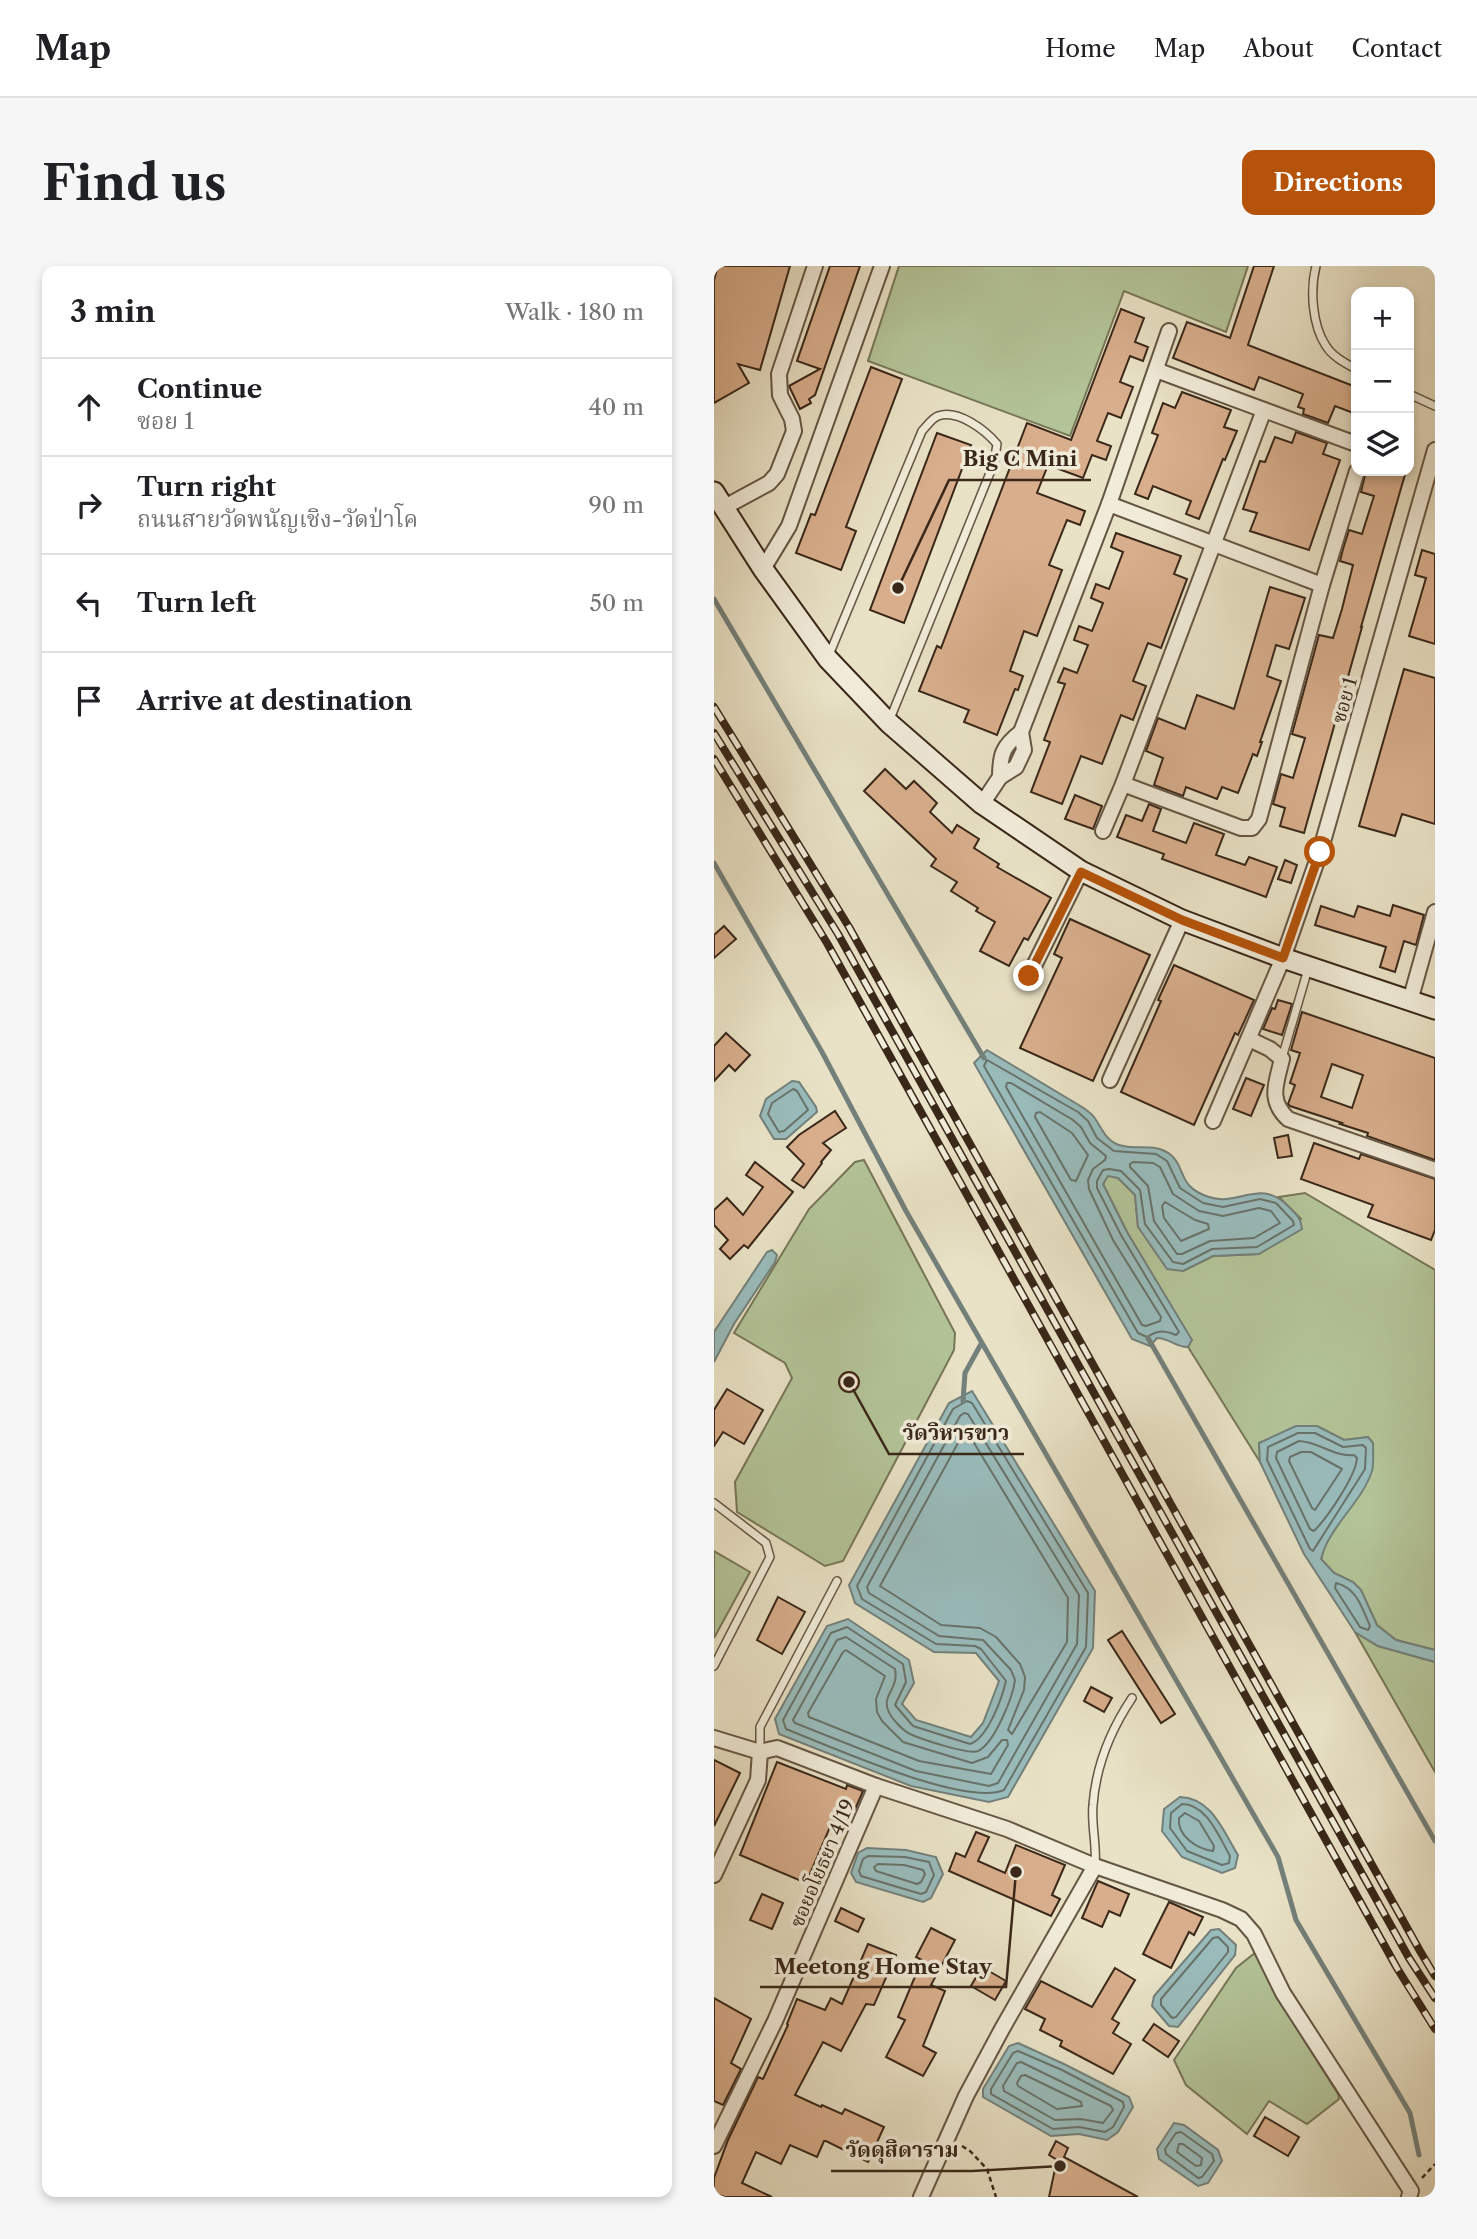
<!DOCTYPE html>
<html lang="en">
<head>
<meta charset="utf-8">
<style>
	:root { --surface:#fff; --page:#f6f6f6; --text:#202124; --muted:#757577; --line:#e0e0e0; --accent:#b45309 }
	body { margin:0; font-family:"Libre Caslon Text","Noto Serif Thai",serif; background:var(--page); color:var(--text) }
	.controls { position:absolute; right:21px; top:21px; display:grid; overflow:hidden; border-radius:14px; box-shadow:0 4px 10px #0003 }
	.controls button { width:63px; height:63px; display:grid; place-items:center; padding:0; border:0; border-bottom:2px solid var(--line); background:var(--surface); color:var(--text); font:35px sans-serif }
	.stop { position:absolute; width:21px; height:21px; margin:-16px; border:5px solid #b45309; border-radius:50%; background:#fff }
	.stop.end { background:#b45309; border-color:#fff; box-shadow:0 2px 7px #0008 }
	.list { margin:0; padding:0; list-style:none }
	h2 { display:flex; justify-content:space-between; align-items:center; height:91px; margin:0; padding:0 28px; font-size:30px }
	h2 small { font-size:23px; font-weight:400; color:var(--muted) }
	.list li { display:grid; grid-template-columns:46px 1fr auto; gap:21px; align-items:center; box-sizing:border-box; height:98px; padding:0 28px; border-top:2px solid var(--line) }
	.list b { display:block; font-size:26px; white-space:nowrap }
	.list p { margin:0; font-size:23px; white-space:nowrap; color:var(--muted) }
	.list em { font-size:23px; font-style:normal; color:var(--muted) }
	.icon { flex:none; width:38px; height:38px; fill:none; stroke:currentColor; stroke-width:2; stroke-linecap:round; stroke-linejoin:round }
	.map { position:relative; flex:none; width:721px; height:1931px; overflow:hidden; border-radius:14px }
	header { display:flex; align-items:center; gap:42px; box-sizing:border-box; height:98px; padding:0 35px; background:var(--surface); border-bottom:2px solid var(--line) }
	header strong { font-size:33px }
	nav { display:flex; gap:38px; margin-inline-start:auto; font-size:24px }
	.intro { display:flex; align-items:center; justify-content:space-between; box-sizing:border-box; height:168px; padding:0 42px }
	h1 { margin:0; font-size:49px }
	.button { padding:18px 32px; border-radius:14px; background:var(--accent); color:#fff; font-size:24px; font-weight:700 }
	main { display:flex; gap:42px; padding:0 42px }
	aside { flex:1; background:var(--surface); border-radius:14px; box-shadow:0 4px 10px #0003 }
	.map>svg:first-child { display:block }
	.green { fill:#b3c498; stroke:#767658; stroke-width:2 }
	.water { fill:#99bcbc; stroke:#73807b; stroke-width:2 }
	.lines { fill:none; stroke-linecap:round; stroke-linejoin:round }
	.shore { stroke:#69726a; stroke-width:2 }
	.stream { stroke:#73807b; stroke-width:5 }
	.building { fill:#d8ae8c; stroke:#392719; stroke-width:2; fill-rule:evenodd }
	.service-casing { stroke:#655644; stroke-width:10 }
	.minor-casing { stroke:#655644; stroke-width:18 }
	.secondary-casing { stroke:#392719; stroke-width:23 }
	.path { stroke:#392719; stroke-width:2.5; stroke-dasharray:5 3.5; stroke-linecap:butt }
	.service { stroke:#f1ecda; stroke-width:7 }
	.minor { stroke:#f1ecda; stroke-width:14 }
	.secondary { stroke:#f1ecda; stroke-width:19 }
	.rail-casing { stroke:#392719; stroke-width:8 }
	.rail { stroke:#f1ecda; stroke-width:5; stroke-dasharray:16; stroke-linecap:butt }
	.route { stroke:#b45309; stroke-width:9 }
	.labels { text-anchor:middle; stroke-width:7; stroke-linejoin:round; paint-order:stroke }
	.street-label { font-size:19px; fill:#392719; stroke:#f1ecda }
	.leader { fill:none; stroke:#392719; stroke-width:2.5 }
	.callout-dot { fill:#392719; stroke:#f1ecda; stroke-width:2.5 }
	.callout-label { font-size:21px; text-anchor:middle; font-weight:bold; fill:#392719; stroke:#f1ecda; stroke-width:7; stroke-linejoin:round; paint-order:stroke }
</style>
</head>
<body>
<header>
<strong>Map</strong>
<nav><a>Home</a><a>Map</a><a>About</a><a>Contact</a></nav>
</header>
<div class="intro"><h1>Find us</h1><a class="button">Directions</a></div>
<main>
<aside>
<h2>3 min<small>Walk · 180 m</small></h2>
<ul class="list">
<li><svg class="icon" aria-label="ahead" viewBox="0 0 24 24"><path d="M12 20V5M6 11l6-6 6 6"/></svg><div><b>Continue</b><p>ซอย 1</p></div><em>40 m</em></li>
<li><svg class="icon" aria-label="right" viewBox="0 0 24 24"><path d="M7 20v-9h11M14 6l5 5-5 5"/></svg><div><b>Turn right</b><p>ถนนสายวัดพนัญเชิง-วัดป่าโค</p></div><em>90 m</em></li>
<li><svg class="icon" aria-label="left" viewBox="0 0 24 24"><path d="M17 20v-9H6M10 6l-5 5 5 5"/></svg><div><b>Turn left</b></div><em>50 m</em></li>
<li><svg class="icon" aria-label="arrive" viewBox="0 0 24 24"><path d="M6 21V4h12l-3 4 3 4H6"/></svg><div><b>Arrive at destination</b></div></li>
</ul>
</aside>
<div class="map">
<svg width="721" height="1931" viewBox="0 0 721 1931">
	<rect width="100%" height="100%" fill="#e9e2c6"/>
	<filter id="stains"><feTurbulence type="fractalNoise" baseFrequency=".00286" numOctaves="4"/><feColorMatrix values="0 0 0 0 .2 0 0 0 0 .09 0 0 0 0 .02 0 0 0 .5 -.17"/></filter>
	<radialGradient id="worn" r=".72"><stop offset=".6" stop-color="#630" stop-opacity="0"/><stop offset="1" stop-color="#630" stop-opacity=".3"/></radialGradient>
	<!-- green -->
	<g class="green">
		<path d="M185,0H534L512,66L410,25L356,170L154,95Z"/>
		<path d="M150,894L241,1067L240,1084L129,1295L111,1300L23,1246L21,1216L78,1112L71,1097L20,1067L95,943L141,896Z"/>
		<path d="M394,909L404,912L421,929L424,961L469,1005L499,990L545,988L587,953L565,931L591,927L721,1004V1384L682,1374L663,1359L647,1324L639,1316L620,1307L607,1293L611,1279L658,1204L659,1177L654,1171L630,1174L603,1160L545,1177L546,1196L474,1081L477,1074L413,966L389,918Z"/>
		<path d="M0,1285L36,1306L0,1372Z"/>
		<path d="M641,1366L664,1380L721,1396V1506Z"/>
		<path d="M542,1686L563,1731L624,1828L625,1833L593,1858L555,1835L533,1868L472,1819L460,1794L522,1702Z"/>
	</g>
	<!-- water -->
	<g class="water">
		<path d="M273,784L368,841C372,844 377,847 380,851C388,862 391,874 405,879C423,885 441,876 457,889C472,901 463,921 495,931C526,941 546,911 575,941C583,949 587,952 588,963L545,988L499,990L469,1005L453,1003L424,961L421,929L404,912L394,910L389,918L413,966L478,1074L474,1081C463,1082 455,1072 443,1072L436,1080L418,1073L260,797Z"/>
		<path d="M78,815L85,816L102,841L103,846L72,873H60L46,850L52,833Z"/>
		<path d="M58,984L63,989L61,996L20,1058L0,1096V1066L53,986Z"/>
		<path d="M258,1125L381,1325L379,1382L294,1531L275,1536L197,1520L65,1468L61,1453L113,1360L134,1353L195,1394L200,1417L188,1438L202,1454L257,1471L269,1457L285,1415L262,1387L220,1386L141,1337L135,1319L235,1137Z"/>
		<path d="M582,1160H603L630,1174L654,1171L659,1177C659,1186 660,1197 658,1205C647,1238 615,1260 607,1293L620,1307L639,1316L647,1324L663,1359L682,1374L721,1384V1396L664,1380L641,1366L590,1288L546,1196L545,1177Z"/>
		<path d="M466,1531C498,1532 509,1565 524,1589L521,1602L508,1607L468,1591L448,1565L450,1543Z"/>
		<path d="M153,1582L192,1584L222,1591L229,1608L217,1632L209,1636L142,1616L137,1607L144,1587Z"/>
		<path d="M505,1663L522,1679L521,1689L464,1761L455,1760L438,1740L440,1730L497,1664Z"/>
		<path d="M304,1777L350,1798L415,1831L419,1841L404,1866L393,1874L365,1868L337,1870L269,1831V1823L295,1780Z"/>
		<path d="M460,1857L470,1859L504,1884L508,1895L494,1917L484,1920L445,1893L443,1883Z"/>
	</g>
	<g class="lines">
		<!-- shore -->
		<g class="shore">
			<path d="M273,794L364,846L374,855L383,872L400,885L442,888L453,895L466,922L489,937L509,941L546,933L562,937L579,955L580,959L543,981L498,983L469,998L459,996L431,958L426,924L407,905L395,903L389,904L383,915V922L407,969L465,1066L462,1069C450,1064 444,1064 433,1071L424,1067L270,800Z"/>
			<path d="M293,817H297L359,854L367,861L376,877L392,890L391,894L379,903L374,914L375,923L399,974L447,1051L446,1055L432,1060L428,1059L292,821Z"/>
			<path d="M79,823L83,825L94,844L70,865L65,866L54,848L58,837Z"/>
			<path d="M326,846L358,867L374,889L362,915L357,914L321,851L322,847Z"/>
			<path d="M419,896L439,897L446,901L459,928L485,945L509,950L545,942L557,945L566,957L540,972L496,975L468,988H463L440,955L434,920L416,901V898Z"/>
			<path d="M451,936L481,954L494,958L495,963L467,975L450,952L448,940Z"/>
			<path d="M253,1135L258,1137L374,1327L372,1381L290,1524C251,1541 115,1480 72,1463L69,1454L117,1367L133,1361L189,1398L192,1416L181,1439L199,1460L256,1478C274,1472 288,1432 292,1415L267,1383L261,1380L222,1378L148,1333L143,1320L239,1143Z"/>
			<path d="M250,1147L254,1148L365,1329L363,1378L284,1517L275,1520L202,1505L81,1457L79,1454L123,1374L132,1371L181,1403C185,1423 168,1429 174,1444C177,1452 188,1464 196,1468C207,1473 254,1489 264,1485C280,1478 299,1431 301,1414L297,1404L269,1374L225,1370L155,1327L153,1321L246,1150Z"/>
			<path d="M250,1166L254,1167L354,1332L353,1376L298,1468L294,1464L310,1424L311,1411L306,1398L282,1371L266,1362L227,1359L166,1320Z"/>
			<path d="M584,1167H601L629,1181L649,1179L652,1182L651,1203L599,1285L596,1283L553,1194L554,1181Z"/>
			<path d="M585,1175C606,1176 619,1191 640,1189L643,1192C642,1210 613,1252 600,1265L596,1263L562,1192L563,1186Z"/>
			<path d="M587,1186H597L628,1203L601,1244L598,1242L575,1195L576,1191Z"/>
			<path d="M622,1317C643,1322 648,1342 656,1360L654,1364L646,1361L621,1322Z"/>
			<path d="M132,1384L171,1410L162,1433L163,1446L168,1455L189,1476L258,1497L274,1491L288,1474H293L294,1479L277,1508L205,1495L95,1451L94,1447L129,1386Z"/>
			<path d="M468,1538C493,1538 505,1571 516,1590L515,1597L508,1599L473,1585L456,1562L457,1547Z"/>
			<path d="M471,1547L485,1555L500,1580L499,1585C483,1583 463,1570 465,1552Z"/>
			<path d="M154,1590L191,1591L215,1596L220,1609L212,1626L207,1628L147,1610L145,1605L149,1593Z"/>
			<path d="M164,1598L190,1599L209,1604L211,1608L207,1616L203,1618L162,1605L160,1601Z"/>
			<path d="M504,1671L514,1681V1686L462,1751L458,1752L447,1739V1733L499,1672Z"/>
			<path d="M304,1785L348,1804L409,1836L410,1841L399,1861L391,1866L365,1861L339,1863L277,1828V1823L299,1787Z"/>
			<path d="M307,1796L397,1840L399,1844L389,1857L367,1853L341,1854L290,1825L289,1820L303,1797Z"/>
			<path d="M311,1809L367,1836L368,1840L343,1843L304,1820L303,1817L307,1810Z"/>
			<path d="M467,1866L498,1888L500,1895L488,1911L484,1912L452,1888L451,1883L462,1867Z"/>
			<path d="M465,1878H469L488,1892L487,1899L482,1900L463,1886Z"/>
		</g>
		<!-- stream -->
		<g class="stream">
			<path d="M0,333L270,792"/>
			<path d="M0,597L108,786L192,945L564,1591L582,1654L696,1847L705,1889"/>
			<path d="M434,1072L721,1575"/>
			<path d="M249,1135L251,1107L267,1078"/>
		</g>
	</g>
	<!-- building -->
	<g class="building">
		<path d="M4,0H76L46,104L24,98L35,117L0,137V14Z"/>
		<path d="M116,0H146L101,129L95,133L97,137L86,143L75,120L106,103L83,95Z"/>
		<path d="M540,0H560L534,79L642,121V148L621,140L614,157L589,148L590,143L584,141L589,128L545,111L540,124L459,92L473,56L516,72Z"/>
		<path d="M407,43L430,52L421,76L434,81L429,95L416,90L406,116L419,121L410,144L407,152L394,147L383,175L397,180L392,194L378,189L369,212L334,199L323,227L371,245L366,259L353,254L335,299L348,304L323,370L310,365L296,405L309,410L304,424L301,423L283,469L250,456L255,444L205,425L223,380L227,382L313,157L357,174Z"/>
		<path d="M157,101L188,113L132,261L142,265L127,304L82,287L97,248L101,249Z"/>
		<path d="M468,126L517,144L510,161L523,165L511,194L509,193L485,253L472,248L477,235L439,220L434,233L421,228L444,169L438,167L449,137L461,142Z"/>
		<path d="M582,166L613,177L609,188L626,194L595,284L536,265L543,247L529,243L546,195L551,196L561,171L578,177Z"/>
		<path d="M223,167L257,179L190,357L156,344Z"/>
		<path d="M652,205H692L647,361H648L590,567L566,560L571,542L559,538L567,508L579,512L591,472L578,468L605,369L619,372L628,343L639,299L626,295L629,283L635,264L648,268L660,230L647,226Z"/>
		<path d="M402,267L467,290L460,308L473,313L447,382L434,377L419,415L432,420L419,454L407,449L388,498L367,490L348,538L317,526L336,476L330,474L351,418L344,416L350,402L363,407L374,379L360,374L365,360L378,365L389,337L377,332L382,318L395,323L409,286L397,281Z"/>
		<path d="M708,284L721,288V378L695,370L712,312L701,309Z"/>
		<path d="M556,321L591,332L575,383L562,379L553,410L567,415L546,476H548L543,490L539,488L524,527L508,521L503,533L472,521L469,530L440,519L449,492L432,485L444,452L471,463L483,429L520,443Z"/>
		<path d="M690,403L721,412V558L688,548L681,570L645,560Z"/>
		<path d="M171,503L192,523L200,515L223,537L216,546L238,567L243,559L265,573L260,582L285,598L283,601L337,632L314,674L310,672L295,700L266,685L281,656L262,645L264,642L237,625L243,616L217,600L222,593L150,525Z"/>
		<path d="M361,529L388,540L379,563L351,553Z"/>
		<path d="M435,538L447,543L439,565L472,577L480,557L510,568L502,589L531,599L535,591L563,601L552,631L448,593L450,588L403,571L412,549L428,555Z"/>
		<path d="M571,594L583,599L577,617L564,613Z"/>
		<path d="M679,639L710,649L702,679L690,675L681,706L666,701L672,681L601,659L607,640L640,651L644,640L676,650Z"/>
		<path d="M356,653L436,689L379,815L306,782L348,692L340,688Z"/>
		<path d="M10,660L22,673L0,692V669Z"/>
		<path d="M460,699L540,734L524,769L521,767L480,859L407,826L447,735L444,734Z"/>
		<path d="M564,734L578,738L568,769L549,763L558,742L561,743Z"/>
		<path d="M588,746L721,792V894L653,870L654,867L626,858L628,857L576,840L574,838L581,819L576,817L586,787L577,784ZM618,798L649,809L638,842L607,831Z"/>
		<path d="M12,767L36,789L21,805L15,799L0,815V780Z"/>
		<path d="M532,812L550,819L537,850L519,843Z"/>
		<path d="M121,845L132,862L109,877L117,884L107,896L108,897L90,922L78,914L90,898L73,881L85,869Z"/>
		<path d="M574,869L578,890L564,892L560,872Z"/>
		<path d="M600,877L645,893L647,888L721,913V964L717,974L654,951L659,939L587,913Z"/>
		<path d="M41,896L79,926L34,982L30,979L16,993L6,983L14,974L0,959V944L13,932L29,949L49,921L32,909Z"/>
		<circle cx="135" cy="1116" r="10"/>
		<path d="M13,1123L49,1144L30,1178L9,1166L0,1180V1144Z"/>
		<path d="M64,1331L91,1346L68,1388L43,1374Z"/>
		<path d="M408,1365L461,1448L447,1457L394,1374Z"/>
		<path d="M377,1421L398,1432L390,1446L370,1435Z"/>
		<path d="M0,1494L26,1507L0,1560Z"/>
		<path d="M63,1496L132,1523L133,1519L149,1525L134,1560L119,1554L92,1617L26,1589Z"/>
		<path d="M262,1566L275,1571L264,1595L291,1607L302,1579L351,1599L338,1629L346,1633L337,1650L235,1605L242,1587L251,1591Z"/>
		<path d="M384,1615L415,1628L406,1650L395,1645L388,1661L368,1652Z"/>
		<path d="M48,1628L69,1637L58,1663L36,1654Z"/>
		<path d="M455,1636L489,1651L480,1669L475,1666L457,1702L429,1688Z"/>
		<path d="M127,1642L150,1653L144,1666L121,1655Z"/>
		<path d="M217,1662L241,1674L217,1719L231,1725L209,1780L222,1787L209,1810L172,1791L191,1754L184,1751L208,1694L202,1691Z"/>
		<path d="M154,1678L182,1689L160,1739L152,1738L127,1785L109,1776L81,1829L107,1841L108,1839L128,1848L131,1843L170,1861L154,1896L112,1875H110L103,1891L76,1879L67,1898L42,1886L28,1917L58,1931H10L0,1927V1912L14,1874L44,1811L49,1813L74,1759L73,1758L83,1733L111,1744L117,1732L128,1738Z"/>
		<path d="M268,1701L292,1715L281,1734L257,1720Z"/>
		<path d="M401,1702L421,1714L398,1753L405,1757L399,1767L417,1778L399,1808L346,1780L348,1775L326,1764L331,1753L311,1743L327,1715L378,1741Z"/>
		<path d="M0,1732L37,1753L17,1797L27,1803L9,1839L0,1835Z"/>
		<path d="M440,1758L465,1775L454,1791L429,1774Z"/>
		<path d="M551,1851L585,1871L574,1890L540,1870Z"/>
		<path d="M342,1875L354,1882L350,1891L424,1931H335L343,1894L335,1889Z"/>
	</g>
	<g class="lines">
		<defs>
			<g id="service">
				<path d="M602,0C596,24 598,59 612,80C619,91 631,97 642,103"/>
				<path d="M695,128L721,140"/>
				<path d="M115,389L208,165C213,160 218,152 224,150C244,143 271,164 283,178L280,197L176,453"/>
				<path d="M568,792L594,703"/>
				<path d="M0,1237L52,1277L56,1291L0,1400"/>
				<path d="M46,1486V1461L123,1315"/>
				<path d="M381,1599C383,1579 377,1559 379,1539C382,1499 396,1465 418,1432"/>
			</g>
			<g id="minor">
				<path d="M442,104L642,178"/>
				<path d="M395,238L608,319"/>
				<path d="M9,242L55,217L63,208L80,165L78,153L66,129L65,108L101,0"/>
				<path d="M49,303L75,260L168,0"/>
				<path d="M286,511C286,488 289,480 307,466L395,238L455,65"/>
				<path d="M409,518L527,562H538L545,553L608,319L643,205"/>
				<path d="M268,538L286,511L302,501L310,484L307,466"/>
				<path d="M389,565L409,518L550,144"/>
				<path d="M315,710L367,605"/>
				<path d="M696,735L721,646"/>
				<path d="M535,773L556,783L568,793C562,818 554,834 574,853L721,904"/>
				<path d="M396,814L468,654"/>
				<path d="M499,855L569,692L606,586L721,184"/>
				<path d="M0,1472L46,1486L63,1482L162,1520L293,1563L381,1600L508,1644L527,1653L540,1668L569,1727L697,1925L695,1931"/>
				<path d="M0,1609L44,1514L46,1486"/>
				<path d="M0,1880L61,1755L162,1520"/>
				<path d="M207,1931L252,1830L288,1763L381,1600"/>
			</g>
			<path id="secondary" d="M0,226L49,303L114,393L175,457L268,538L367,605L468,654L569,692L721,743"/>
		</defs>
		<!-- service casing -->
		<use href="#service" class="service-casing"/>
		<!-- minor casing -->
		<use href="#minor" class="minor-casing"/>
		<!-- secondary casing -->
		<use href="#secondary" class="secondary-casing"/>
		<!-- path -->
		<g class="path">
			<path d="M248,1880L256,1885L273,1903L282,1931"/>
			<path d="M708,1912L721,1898"/>
		</g>
		<!-- service -->
		<use href="#service" class="service"/>
		<!-- minor -->
		<use href="#minor" class="minor"/>
		<!-- secondary -->
		<use href="#secondary" class="secondary"/>
		<defs>
			<g id="rail">
				<path d="M0,441L135,661L706,1685L721,1710"/>
				<path d="M0,467L124,668L695,1692L721,1732"/>
				<path d="M0,493L113,677L683,1702L721,1763"/>
			</g>
		</defs>
		<!-- rail casing -->
		<use href="#rail" class="rail-casing"/>
		<!-- rail -->
		<use href="#rail" class="rail"/>
	</g>
	<g class="lines">
		<!-- route -->
		<path class="route" d="M315,710L367,606L468,654L569,692L606,586"/>
	</g>
	<g class="labels">
		<!-- street labels -->
		<g class="street-label">
			<text transform="translate(630 434) rotate(-74)" y="7">ซอย 1</text>
			<text transform="translate(108 1597) rotate(-67)" y="7">ซอยอโยธยา 4/19</text>
		</g>
	</g>
	<!-- callouts -->
	<path class="leader" d="M184 322L235 214H377M135 1116L175 1188H310M302 1606L292 1721H46M346 1900L258 1905H117"/>
	<g class="callout-dot">
		<circle cx="184" cy="322" r="7"/>
		<circle cx="135" cy="1116" r="7"/>
		<circle cx="302" cy="1606" r="7"/>
		<circle cx="346" cy="1900" r="7"/>
	</g>
	<g class="callout-label">
		<text x="306" y="200">Big C Mini</text>
		<text x="242" y="1174">วัดวิหารขาว</text>
		<text x="169" y="1708">Meetong Home Stay</text>
		<text x="188" y="1891">วัดดุสิดาราม</text>
	</g>
	<rect width="100%" height="100%" filter="url(#stains)"/>
	<rect width="100%" height="100%" fill="url(#worn)"/>
</svg>
<div class="controls">
<button>+</button>
<button>−</button>
<button><svg class="icon" aria-label="layers" viewBox="0 0 24 24"><path d="M12 4l9 5-9 5-9-5zM3 14l9 5 9-5"/></svg></button>
</div>
<div class="stop" style="left:606px;top:586px"></div>
<div class="stop end" style="left:315px;top:710px"></div>
</div>
</main>
</body>
</html>
